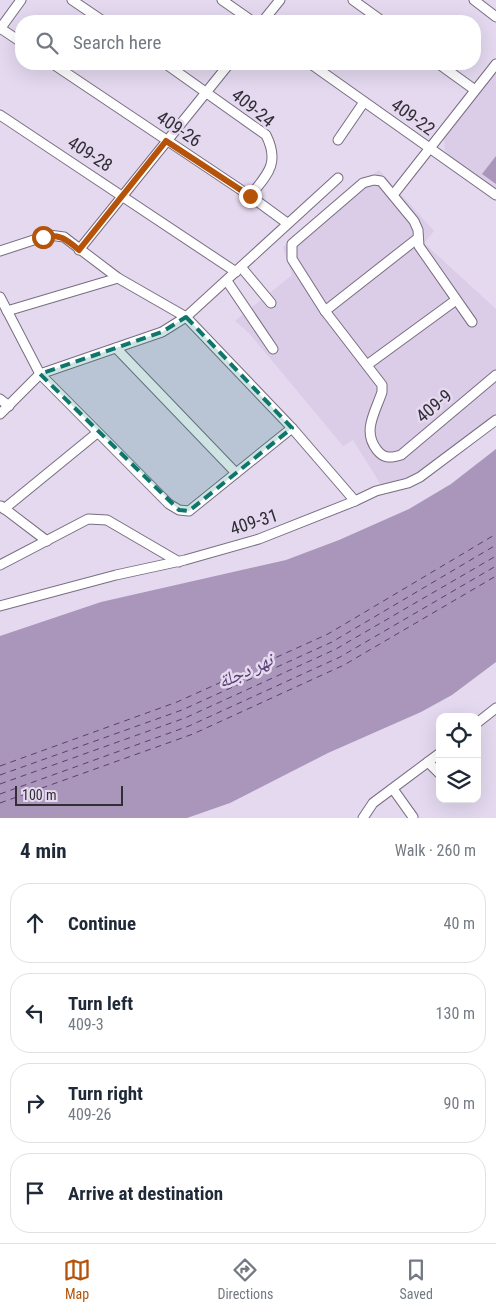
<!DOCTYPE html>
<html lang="en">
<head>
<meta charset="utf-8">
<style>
	:root { --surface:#fff; --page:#f6f6f7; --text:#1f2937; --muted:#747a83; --line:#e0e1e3; --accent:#b45309 }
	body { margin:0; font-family:"Roboto Condensed","Noto Naskh Arabic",sans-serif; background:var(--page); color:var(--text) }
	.controls { position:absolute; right:15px; bottom:15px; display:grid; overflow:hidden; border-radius:10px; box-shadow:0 5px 20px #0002 }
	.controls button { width:45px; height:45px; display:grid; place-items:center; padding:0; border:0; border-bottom:1px solid var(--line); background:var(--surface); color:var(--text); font:25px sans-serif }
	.scale { position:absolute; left:15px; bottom:12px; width:108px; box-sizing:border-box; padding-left:5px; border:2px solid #322e36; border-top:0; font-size:14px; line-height:18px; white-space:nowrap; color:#322e36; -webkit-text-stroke:4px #e4d9ef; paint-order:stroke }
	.stop { position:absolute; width:15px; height:15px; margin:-11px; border:4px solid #b45309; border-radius:50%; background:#fff }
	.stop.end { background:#b45309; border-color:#fff; box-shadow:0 1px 5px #0008 }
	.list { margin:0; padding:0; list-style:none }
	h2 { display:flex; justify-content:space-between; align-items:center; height:65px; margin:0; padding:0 20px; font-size:21px }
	h2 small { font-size:16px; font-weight:400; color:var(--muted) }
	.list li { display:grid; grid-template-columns:32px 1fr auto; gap:15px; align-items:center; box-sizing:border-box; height:80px; margin:0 10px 10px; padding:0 10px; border:1px solid var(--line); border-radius:20px }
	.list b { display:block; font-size:19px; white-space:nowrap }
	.list p { margin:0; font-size:16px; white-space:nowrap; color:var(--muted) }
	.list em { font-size:16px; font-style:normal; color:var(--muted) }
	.icon { flex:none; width:28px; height:28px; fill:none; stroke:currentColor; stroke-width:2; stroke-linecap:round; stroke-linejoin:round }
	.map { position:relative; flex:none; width:496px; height:818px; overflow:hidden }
	.search { position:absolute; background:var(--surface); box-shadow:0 5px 20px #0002; left:15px; right:15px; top:15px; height:55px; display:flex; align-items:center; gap:12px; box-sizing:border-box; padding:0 18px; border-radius:20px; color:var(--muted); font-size:19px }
	.sheet { height:425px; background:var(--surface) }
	nav { display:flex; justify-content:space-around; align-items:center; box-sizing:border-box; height:70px; border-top:1px solid var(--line); background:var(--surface); font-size:14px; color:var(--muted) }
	nav a { display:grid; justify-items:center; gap:2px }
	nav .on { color:var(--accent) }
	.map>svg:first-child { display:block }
	.built { fill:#dbcce8 }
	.water { fill:#aa96bb }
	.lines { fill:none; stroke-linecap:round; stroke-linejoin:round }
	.ferry { stroke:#5a3e71; stroke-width:1; stroke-dasharray:6 5; stroke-linecap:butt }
	.minor-casing { stroke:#786e81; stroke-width:11 }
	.minor { stroke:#fff; stroke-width:9 }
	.route { stroke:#b45309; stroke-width:6 }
	.marked { fill:#0f766e; fill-opacity:0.2; stroke:#0f766e; stroke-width:4; stroke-dasharray:10 6; stroke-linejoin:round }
	.labels { text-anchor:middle; stroke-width:5; stroke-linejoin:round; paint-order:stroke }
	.street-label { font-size:18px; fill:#322e36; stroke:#e4d9ef }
	.water-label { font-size:19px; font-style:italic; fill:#5a3e71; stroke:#e4d9ef }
</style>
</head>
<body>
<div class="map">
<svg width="496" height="818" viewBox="0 0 496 818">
	<rect width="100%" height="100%" fill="#e4d9ef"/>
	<!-- built -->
	<g class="built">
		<path d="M496,70V190L459,165L445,151L444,139Z"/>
		<path d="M379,170L434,231L424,243L496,309V421L410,480L381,485L353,440L343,446L249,333L235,321L292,275L283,247Z"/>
	</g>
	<!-- water -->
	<g class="water">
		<path d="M496,156V184L482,174Z"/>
		<path d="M496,449V662L452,695L421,712L328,753L230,803L187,818H0V636L101,602L286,560L339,540L409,509L451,484Z"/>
	</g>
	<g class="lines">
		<!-- ferry -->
		<g class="ferry">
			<path d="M0,766L177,702L328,634L496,534"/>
			<path d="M0,775L182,710L332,642L496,545"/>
			<path d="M0,784L185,718L336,649L496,556"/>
			<path d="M0,794L189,726L340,657L496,566"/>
			<path d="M0,803L193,734L344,665L496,576"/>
		</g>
		<defs>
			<g id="minor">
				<path d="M72,0L103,21"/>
				<path d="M222,0L252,21"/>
				<path d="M353,0L382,21"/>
				<path d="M474,0L496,17"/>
				<path d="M263,21L280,0"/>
				<path d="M0,28L21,42"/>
				<path d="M0,29L21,0"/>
				<path d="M53,64L250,196L287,223"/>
				<path d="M166,64L266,135C280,163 268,174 250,196"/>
				<path d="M311,64L496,195"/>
				<path d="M439,64L475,90"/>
				<path d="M0,115L236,272"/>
				<path d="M338,140L364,102"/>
				<path d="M393,195L496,64"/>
				<path d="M79,250L229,64"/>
				<path d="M0,251L49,235L64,237L118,278L186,317L292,428L355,501"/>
				<path d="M241,267L271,303"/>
				<path d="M227,281L273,349"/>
				<path d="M0,297L40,374L169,504L179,510L189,511L292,428"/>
				<path d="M7,311L118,278"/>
				<path d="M325,311L418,238"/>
				<path d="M472,322L419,246L418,230L414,221L381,181L374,180L363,183L292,244V259L325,311L382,385V392C375,413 362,431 377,450C384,459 391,458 401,455L496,375"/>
				<path d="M116,348L236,473"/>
				<path d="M367,365L456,300"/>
				<path d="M0,399L9,406"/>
				<path d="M0,414L40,374L162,332L186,317L338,178"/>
				<path d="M1,506L47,541"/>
				<path d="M4,509L97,433"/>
				<path d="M0,565L88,519L107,520L179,562"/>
				<path d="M0,606L116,575L185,560L259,539L355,501L376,491L408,483L420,477L496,420"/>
				<path d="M477,723L496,708"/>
				<path d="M428,762L440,774"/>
				<path d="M393,789L413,817"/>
				<path d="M363,818L373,803L440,753"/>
			</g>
		</defs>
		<!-- minor casing -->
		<use href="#minor" class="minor-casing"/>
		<!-- minor -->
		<use href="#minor" class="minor"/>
	</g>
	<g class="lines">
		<!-- route -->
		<path class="route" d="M43,237C59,233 67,240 79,250L166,141L250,196"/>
	</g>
	<!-- marked area -->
	<path class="marked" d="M186,317L292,428L189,511L179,510L40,374L162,332Z"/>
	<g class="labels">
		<!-- street labels -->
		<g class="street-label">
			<text transform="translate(253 108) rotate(39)" y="6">409-24</text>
			<text transform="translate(413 117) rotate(36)" y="6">409-22</text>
			<text transform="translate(179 129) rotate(34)" y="6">409-26</text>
			<text transform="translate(90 154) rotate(33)" y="6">409-28</text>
			<text transform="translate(434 406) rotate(-40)" y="6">409-9</text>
			<text transform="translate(254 522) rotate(-18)" y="6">409-31</text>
		</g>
		<!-- water labels -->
		<g class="water-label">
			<text transform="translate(245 670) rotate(-25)" y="7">نهر دجلة</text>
		</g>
	</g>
</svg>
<div class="controls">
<button><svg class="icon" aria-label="locate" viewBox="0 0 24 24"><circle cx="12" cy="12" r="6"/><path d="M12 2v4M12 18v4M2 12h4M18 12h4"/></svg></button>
<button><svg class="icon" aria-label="layers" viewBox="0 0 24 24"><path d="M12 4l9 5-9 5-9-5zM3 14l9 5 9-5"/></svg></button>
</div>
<div class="scale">100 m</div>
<div class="stop" style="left:43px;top:237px"></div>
<div class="stop end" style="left:250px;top:196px"></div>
<div class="search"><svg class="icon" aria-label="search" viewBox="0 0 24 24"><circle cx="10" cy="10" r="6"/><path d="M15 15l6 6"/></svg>Search here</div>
</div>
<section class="sheet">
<h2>4 min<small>Walk · 260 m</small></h2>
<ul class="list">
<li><svg class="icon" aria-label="ahead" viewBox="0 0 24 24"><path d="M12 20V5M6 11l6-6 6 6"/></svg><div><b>Continue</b></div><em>40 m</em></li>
<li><svg class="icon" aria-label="left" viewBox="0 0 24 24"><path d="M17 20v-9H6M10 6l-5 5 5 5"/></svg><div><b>Turn left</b><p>409-3</p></div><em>130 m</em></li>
<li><svg class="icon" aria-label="right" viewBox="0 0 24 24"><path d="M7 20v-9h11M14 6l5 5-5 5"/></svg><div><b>Turn right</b><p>409-26</p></div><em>90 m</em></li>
<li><svg class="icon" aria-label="arrive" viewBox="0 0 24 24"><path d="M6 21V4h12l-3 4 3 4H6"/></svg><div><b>Arrive at destination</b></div></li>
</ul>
</section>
<nav>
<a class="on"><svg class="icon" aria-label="map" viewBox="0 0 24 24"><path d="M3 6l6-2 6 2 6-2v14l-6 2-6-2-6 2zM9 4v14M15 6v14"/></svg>Map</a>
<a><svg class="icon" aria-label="directions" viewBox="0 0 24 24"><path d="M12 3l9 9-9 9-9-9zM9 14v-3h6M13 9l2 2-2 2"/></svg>Directions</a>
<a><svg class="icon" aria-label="saved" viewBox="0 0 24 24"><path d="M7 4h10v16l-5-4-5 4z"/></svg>Saved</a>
</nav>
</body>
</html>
